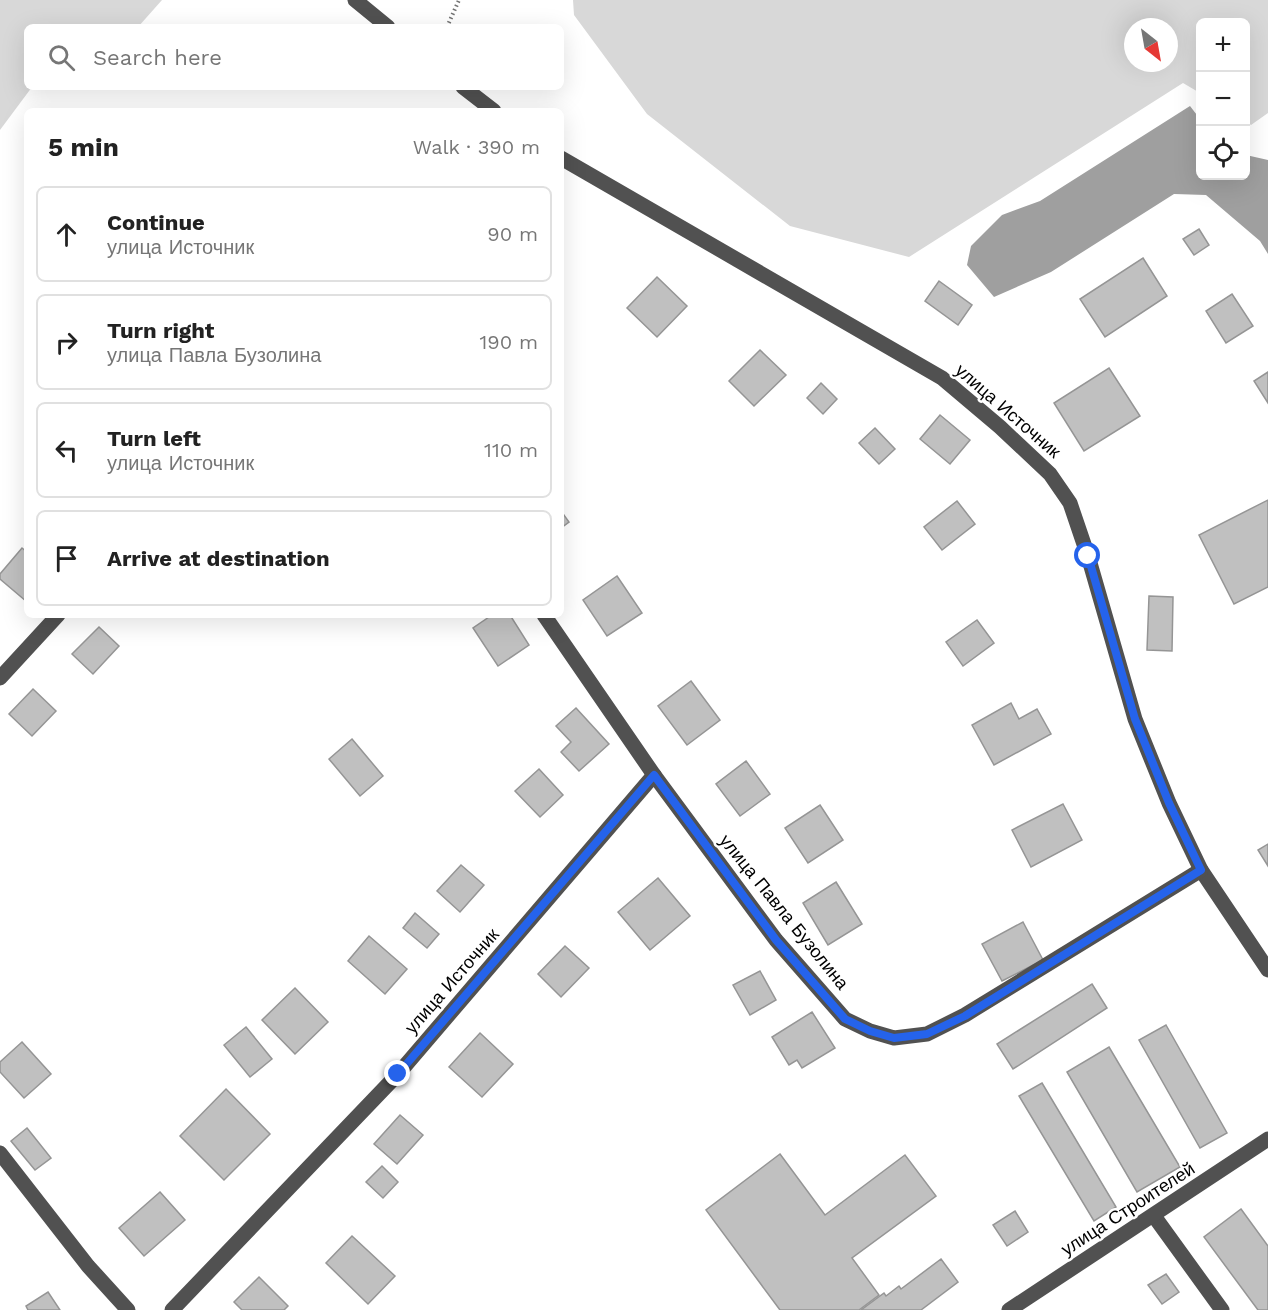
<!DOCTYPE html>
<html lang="en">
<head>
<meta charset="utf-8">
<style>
	:root { --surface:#fff; --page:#f6f6f6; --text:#222; --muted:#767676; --line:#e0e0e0 }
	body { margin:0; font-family:"Work Sans",sans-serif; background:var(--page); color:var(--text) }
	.controls { position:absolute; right:18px; top:18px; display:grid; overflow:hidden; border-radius:9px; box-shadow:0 6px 24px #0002 }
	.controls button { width:54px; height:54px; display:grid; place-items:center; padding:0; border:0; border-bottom:2px solid var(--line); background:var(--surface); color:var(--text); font:30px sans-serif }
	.compass { position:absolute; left:1124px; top:18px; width:54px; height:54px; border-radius:50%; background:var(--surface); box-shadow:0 6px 24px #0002; rotate:149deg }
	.stop { position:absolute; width:18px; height:18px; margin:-14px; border:4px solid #2563eb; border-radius:50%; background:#fff }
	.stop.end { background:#2563eb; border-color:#fff; box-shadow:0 2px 6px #0008 }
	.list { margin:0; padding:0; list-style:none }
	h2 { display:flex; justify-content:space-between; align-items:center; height:78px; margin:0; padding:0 24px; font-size:26px }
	h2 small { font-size:20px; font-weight:400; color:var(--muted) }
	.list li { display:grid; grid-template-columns:39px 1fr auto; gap:18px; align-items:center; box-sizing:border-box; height:96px; margin:0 12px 12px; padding:0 12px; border:2px solid var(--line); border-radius:9px }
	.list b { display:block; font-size:22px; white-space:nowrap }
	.list p { margin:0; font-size:20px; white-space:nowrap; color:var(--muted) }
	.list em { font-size:20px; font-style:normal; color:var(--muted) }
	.icon { flex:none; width:33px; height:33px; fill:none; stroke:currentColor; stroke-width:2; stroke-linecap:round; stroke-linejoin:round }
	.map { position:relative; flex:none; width:1268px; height:1310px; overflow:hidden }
	.search { position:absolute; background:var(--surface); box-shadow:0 6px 24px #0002; left:24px; top:24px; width:540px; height:66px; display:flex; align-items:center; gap:15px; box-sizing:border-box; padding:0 21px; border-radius:9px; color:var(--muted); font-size:22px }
	.panel { position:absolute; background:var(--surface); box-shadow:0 6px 24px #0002; left:24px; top:108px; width:540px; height:510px; border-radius:9px }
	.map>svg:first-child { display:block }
	.green { fill:#d8d8d8; fill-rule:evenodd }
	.water { fill:#9f9f9f }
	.building { fill:#c0c0c0; stroke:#959595; stroke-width:1.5 }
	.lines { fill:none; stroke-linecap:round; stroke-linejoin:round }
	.path { stroke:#737373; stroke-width:4; stroke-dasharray:1.5 3; stroke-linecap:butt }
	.minor { stroke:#515151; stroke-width:15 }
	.route { stroke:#2563eb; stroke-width:8 }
	.labels { text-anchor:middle; stroke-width:5; stroke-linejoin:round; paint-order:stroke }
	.street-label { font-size:18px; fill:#000; stroke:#fff }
</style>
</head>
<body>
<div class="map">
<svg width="1268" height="1310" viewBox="0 0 1268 1310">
	<rect width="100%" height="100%" fill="#fff"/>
	<!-- green -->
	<g class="green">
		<path d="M0,0H162L138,27H27V87H32L0,130Z"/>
		<path d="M573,0H1268V113L1251,125L1246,121V22H1200V93L1183,83L909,257L790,226L647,114L574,15ZM1133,27H1169V63H1133Z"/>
	</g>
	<!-- water -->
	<path class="water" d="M1190,106L1200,119V176H1246V155L1268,160V254L1260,241L1206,195L1174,194L1051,272L994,297L967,265L971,246L1002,215L1040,201Z"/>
	<!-- building -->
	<g class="building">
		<path d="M1199,229L1209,245L1194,255L1183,239Z"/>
		<path d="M1143,258L1167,296L1105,337L1080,299Z"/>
		<path d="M657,277L687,306L657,337L627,308Z"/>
		<path d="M939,281L972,305L958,325L925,301Z"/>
		<path d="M1232,294L1253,326L1226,343L1206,311Z"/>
		<path d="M760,350L786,375L754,406L729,381Z"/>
		<path d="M1109,368L1140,416L1084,451L1054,403Z"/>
		<path d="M1268,372V403L1254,381Z"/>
		<path d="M821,383L837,399L823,414L807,398Z"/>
		<path d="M940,415L970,440L950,464L920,439Z"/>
		<path d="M875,428L895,449L879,464L859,443Z"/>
		<path d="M1268,500V587L1234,604L1199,535Z"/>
		<path d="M957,501L975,524L942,550L924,527Z"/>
		<path d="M561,511L569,522L561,528Z"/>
		<path d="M22,548L27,552V602L0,579V574Z"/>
		<path d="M617,576L642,613L607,636L583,600Z"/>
		<path d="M1149,596L1173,597L1172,651L1147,650Z"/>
		<path d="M492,615H510L529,645L498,666L473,628Z"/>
		<path d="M977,620L994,643L963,666L946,642Z"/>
		<path d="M99,627L119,646L93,674L72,654Z"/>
		<path d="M691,681L720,720L687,745L658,706Z"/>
		<path d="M33,689L56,711L32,736L9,714Z"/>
		<path d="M1011,703L1019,719L1037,709L1051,734L994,765L972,725Z"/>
		<path d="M576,708L609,744L579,771L561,752L571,742L556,726Z"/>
		<path d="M352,739L383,776L360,796L329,759Z"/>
		<path d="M746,761L770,794L740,816L716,784Z"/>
		<path d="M539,769L563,795L540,817L515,791Z"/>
		<path d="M1063,804L1082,840L1031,867L1012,830Z"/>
		<path d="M820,805L843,840L808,863L785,828Z"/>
		<path d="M1268,844V866L1258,850Z"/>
		<path d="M461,865L484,885L460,912L437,891Z"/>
		<path d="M658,878L690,916L650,950L618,912Z"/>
		<path d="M836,882L862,924L828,945L803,903Z"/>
		<path d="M415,913L439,934L427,948L403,928Z"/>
		<path d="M1023,922L1043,960L1002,981L982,944Z"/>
		<path d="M369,936L407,969L385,994L348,961Z"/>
		<path d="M565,946L589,968L561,997L538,974Z"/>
		<path d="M760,971L776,1000L750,1015L733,985Z"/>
		<path d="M1092,984L1107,1008L1013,1069L997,1044Z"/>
		<path d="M295,988L328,1022L295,1054L262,1020Z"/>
		<path d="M812,1012L835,1048L802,1068L797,1060L789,1065L772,1037Z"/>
		<path d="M1166,1025L1227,1133L1200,1148L1139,1040Z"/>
		<path d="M246,1027L272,1059L250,1077L224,1045Z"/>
		<path d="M480,1033L513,1064L482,1097L449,1067Z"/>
		<path d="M22,1042L51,1074L24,1098L0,1072V1062Z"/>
		<path d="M1109,1047L1180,1167L1137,1192L1067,1072Z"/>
		<path d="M1042,1083L1116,1207L1094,1221L1019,1096Z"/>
		<path d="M226,1089L270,1134L224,1180L180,1136Z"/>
		<path d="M400,1115L423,1135L397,1164L374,1144Z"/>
		<path d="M27,1128L51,1158L35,1170L11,1141Z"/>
		<path d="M780,1154L825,1215L905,1155L936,1196L852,1258L879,1295L859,1310H780L706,1210Z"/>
		<path d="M382,1166L398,1182L383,1198L366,1182Z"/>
		<path d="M160,1192L185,1220L144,1256L119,1228Z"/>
		<path d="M1241,1209L1268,1246V1310H1258L1204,1237Z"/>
		<path d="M1015,1211L1028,1232L1007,1246L993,1225Z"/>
		<path d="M352,1236L395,1276L368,1304L326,1263Z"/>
		<path d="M941,1259L958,1282L921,1310H861L884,1293L886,1296L899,1286L901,1289Z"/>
		<path d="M1166,1274L1179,1292L1162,1304L1148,1285Z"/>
		<path d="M259,1277L288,1306L284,1310H242L234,1302Z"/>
		<path d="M48,1292L60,1310H28L26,1306Z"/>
	</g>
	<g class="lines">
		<!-- path -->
		<path class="path" d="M447,27L459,0"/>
		<!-- minor -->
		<g class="minor">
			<path d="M355,0L388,27"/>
			<path d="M463,87L494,111"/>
			<path d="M561,158L942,378L1000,427L1050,474L1070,503L1088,556L1135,719L1169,803L1201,870L1268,970"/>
			<path d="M544,615L654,775L776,940L845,1019L870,1031L894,1038L927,1034L965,1015L1201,870"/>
			<path d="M0,678L58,615"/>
			<path d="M0,1153L88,1266L128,1310"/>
			<path d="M1154,1216L1222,1310"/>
			<path d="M172,1310L398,1074L654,775"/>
			<path d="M1009,1310L1268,1139"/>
		</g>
	</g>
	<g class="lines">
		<!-- route -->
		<path class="route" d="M398,1074L654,775L776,940L845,1019L870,1031L894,1038L927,1034L965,1016L1201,870L1169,803L1135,719L1088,556"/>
	</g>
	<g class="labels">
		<!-- street labels -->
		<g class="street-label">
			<text transform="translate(1008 411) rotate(41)" y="6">улица Источник</text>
			<text transform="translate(784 912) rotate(51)" y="6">улица Павла Бузолина</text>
			<text transform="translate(452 981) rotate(-49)" y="6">улица Источник</text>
			<text transform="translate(1128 1209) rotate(-33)" y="6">улица Строителей</text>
		</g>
	</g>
</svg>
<div class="controls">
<button>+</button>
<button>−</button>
<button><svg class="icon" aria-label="locate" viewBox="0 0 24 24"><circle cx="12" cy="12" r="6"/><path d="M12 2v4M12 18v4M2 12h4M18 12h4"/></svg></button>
</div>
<svg class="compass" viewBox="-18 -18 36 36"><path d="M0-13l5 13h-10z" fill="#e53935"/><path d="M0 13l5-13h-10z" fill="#767676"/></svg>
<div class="stop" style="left:1088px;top:556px"></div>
<div class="stop end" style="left:398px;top:1074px"></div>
<div class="search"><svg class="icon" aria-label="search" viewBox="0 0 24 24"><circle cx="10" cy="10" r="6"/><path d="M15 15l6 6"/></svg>Search here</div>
<section class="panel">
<h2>5 min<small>Walk · 390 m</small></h2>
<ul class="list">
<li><svg class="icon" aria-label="ahead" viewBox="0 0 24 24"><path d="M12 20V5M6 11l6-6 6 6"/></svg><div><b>Continue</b><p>улица Источник</p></div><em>90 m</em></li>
<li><svg class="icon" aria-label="right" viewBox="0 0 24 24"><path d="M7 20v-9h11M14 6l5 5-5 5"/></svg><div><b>Turn right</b><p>улица Павла Бузолина</p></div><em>190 m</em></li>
<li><svg class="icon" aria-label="left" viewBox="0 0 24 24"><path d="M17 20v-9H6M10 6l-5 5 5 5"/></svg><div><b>Turn left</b><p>улица Источник</p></div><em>110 m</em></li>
<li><svg class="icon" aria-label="arrive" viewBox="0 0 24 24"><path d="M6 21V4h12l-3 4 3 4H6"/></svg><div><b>Arrive at destination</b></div></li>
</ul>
</section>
</div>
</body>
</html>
